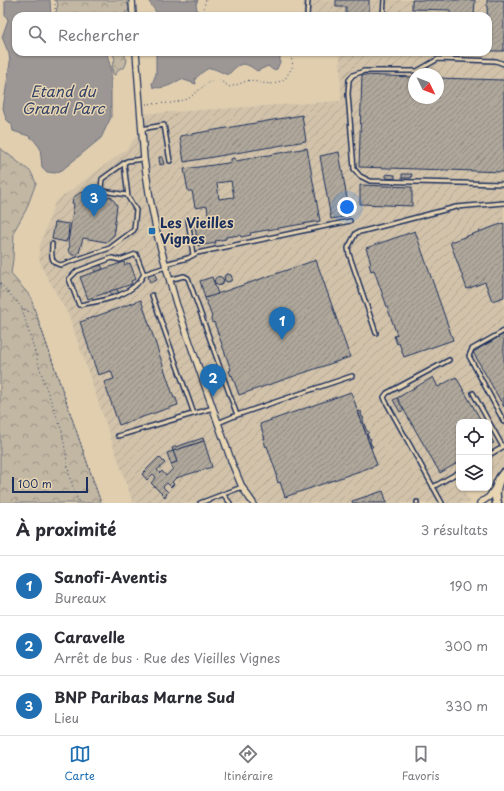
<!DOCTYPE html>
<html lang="fr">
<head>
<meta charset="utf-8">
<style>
	:root { --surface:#fff; --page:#f2f2f3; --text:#2b2b33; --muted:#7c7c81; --line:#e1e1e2; --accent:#1f6fb2 }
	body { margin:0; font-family:"Playpen Sans",sans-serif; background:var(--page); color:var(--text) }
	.controls { position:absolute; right:12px; bottom:12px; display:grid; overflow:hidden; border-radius:8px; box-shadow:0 1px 3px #0004 }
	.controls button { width:36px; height:36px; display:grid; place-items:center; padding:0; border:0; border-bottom:1px solid var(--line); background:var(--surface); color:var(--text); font:20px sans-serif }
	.compass { position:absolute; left:408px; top:68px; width:36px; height:36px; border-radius:50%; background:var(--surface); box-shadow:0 1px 3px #0004; rotate:133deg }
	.scale { position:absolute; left:12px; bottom:10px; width:76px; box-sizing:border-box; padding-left:4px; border:2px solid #1b2f5e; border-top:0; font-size:11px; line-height:14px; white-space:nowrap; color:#1b2f5e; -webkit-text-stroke:3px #e8d5b2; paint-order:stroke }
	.you { position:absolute; left:347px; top:207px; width:14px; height:14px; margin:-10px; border:3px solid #fff; border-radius:50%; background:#1a73e8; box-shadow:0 0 0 6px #1a73e833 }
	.badge { display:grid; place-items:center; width:26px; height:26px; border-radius:50%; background:var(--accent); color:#fff; font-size:13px; font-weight:700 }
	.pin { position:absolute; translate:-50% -33px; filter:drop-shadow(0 1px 2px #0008) }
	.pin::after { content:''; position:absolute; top:21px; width:14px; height:12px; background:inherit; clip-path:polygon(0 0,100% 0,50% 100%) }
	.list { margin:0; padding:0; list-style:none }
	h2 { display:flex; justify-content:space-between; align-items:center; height:52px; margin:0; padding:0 16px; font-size:17px }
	h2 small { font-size:13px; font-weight:400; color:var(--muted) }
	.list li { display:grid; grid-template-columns:26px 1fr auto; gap:12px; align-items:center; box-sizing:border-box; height:60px; padding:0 16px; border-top:1px solid var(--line) }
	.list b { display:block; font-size:15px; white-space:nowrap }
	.list p { margin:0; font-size:13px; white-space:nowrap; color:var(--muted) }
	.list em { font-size:13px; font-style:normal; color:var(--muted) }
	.icon { flex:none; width:22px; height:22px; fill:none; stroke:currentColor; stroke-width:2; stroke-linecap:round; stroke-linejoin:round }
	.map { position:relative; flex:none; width:504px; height:503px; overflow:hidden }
	.search { position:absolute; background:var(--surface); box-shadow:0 1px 3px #0004; left:12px; right:12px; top:12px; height:44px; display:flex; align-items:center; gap:10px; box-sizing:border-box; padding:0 14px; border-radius:12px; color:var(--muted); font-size:15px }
	.sheet { height:232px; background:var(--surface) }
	nav { display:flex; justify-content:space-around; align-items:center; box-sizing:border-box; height:56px; border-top:1px solid var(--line); background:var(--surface); font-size:11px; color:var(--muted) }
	nav a { display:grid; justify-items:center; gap:2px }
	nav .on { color:var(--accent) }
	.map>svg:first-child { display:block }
	.industrial { fill:url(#industrial-furrows); fill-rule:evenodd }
	.forest { fill:url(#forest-crowns); stroke:#6e7380 }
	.water { fill:#9c9794; stroke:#686d7e }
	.building { fill:url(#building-hatch); stroke:#1b2f5e; fill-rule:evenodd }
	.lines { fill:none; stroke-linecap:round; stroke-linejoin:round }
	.lane-casing { stroke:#1b2f5e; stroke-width:6 }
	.street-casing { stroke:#1b2f5e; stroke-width:8 }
	.secondary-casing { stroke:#1b2f5e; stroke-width:11 }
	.path { stroke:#1b2f5e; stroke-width:1; stroke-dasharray:1 3; stroke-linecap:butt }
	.lane { stroke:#e8d5b2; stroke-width:3 }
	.street { stroke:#e8d5b2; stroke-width:5.5 }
	.secondary { stroke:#e8d5b2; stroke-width:8 }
	.poi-dot { fill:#1f6fb2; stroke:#e8d5b2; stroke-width:1.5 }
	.labels { text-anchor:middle; stroke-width:3; stroke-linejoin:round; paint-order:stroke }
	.poi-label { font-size:14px; font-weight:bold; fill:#1b2f5e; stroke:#e8d5b2; text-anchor:start }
	.water-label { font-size:15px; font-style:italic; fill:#354469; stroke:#e8d5b2 }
</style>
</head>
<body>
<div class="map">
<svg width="504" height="503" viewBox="0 0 504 503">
	<defs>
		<pattern id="industrial-furrows" width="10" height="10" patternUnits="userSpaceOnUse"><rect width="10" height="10" fill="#d1c2a9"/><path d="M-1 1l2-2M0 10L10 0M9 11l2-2" fill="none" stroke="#b3a794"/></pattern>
		<pattern id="forest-crowns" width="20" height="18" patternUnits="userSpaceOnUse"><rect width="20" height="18" fill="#c2b7a3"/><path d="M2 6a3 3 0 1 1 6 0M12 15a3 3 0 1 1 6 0" fill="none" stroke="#9d9588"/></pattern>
		<pattern id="building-hatch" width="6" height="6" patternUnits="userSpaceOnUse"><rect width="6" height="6" fill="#afa79a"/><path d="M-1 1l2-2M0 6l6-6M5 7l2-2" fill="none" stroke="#8e8881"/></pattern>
	</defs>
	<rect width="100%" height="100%" fill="#e0ceaf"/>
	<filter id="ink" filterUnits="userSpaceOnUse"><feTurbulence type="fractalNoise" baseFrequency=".025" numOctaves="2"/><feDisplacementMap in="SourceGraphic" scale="8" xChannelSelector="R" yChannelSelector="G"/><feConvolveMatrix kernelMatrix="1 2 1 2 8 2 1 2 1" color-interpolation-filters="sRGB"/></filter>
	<g filter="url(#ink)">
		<!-- industrial -->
		<path class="industrial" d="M303,0H504V468L489,477V422H459V488H471L464,492L471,503H133L69,316L42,268L39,258V248L55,202L128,148L141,129L140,114L341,101L340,52H488V16H303ZM414,74H438V98H414Z"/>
		<!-- forest -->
		<g class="forest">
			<path d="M56,0H127V2L129,8L128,12H125V16H58L56,12L58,4Z"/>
			<path d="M112,52H127L125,54V58L127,59L126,64L124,68H120L115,75L113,74L112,66L115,59Z"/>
			<path d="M0,148L31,172L36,183L26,210L14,231L13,259L11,274L30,296L101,503H0Z"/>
		</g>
		<!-- water -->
		<g class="water">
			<path d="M5,0H50L51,16H16V52H105L107,54L111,69V117L101,138L62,170L55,173L47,172L42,167L40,148L34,140L29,136L13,131L12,125L6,119L3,108L10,63L9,54L2,37L8,20L5,14Z"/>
			<path d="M148,0H198L196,4L197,11L200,16H157L156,12Z"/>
			<path d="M156,52H276L280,54V62L277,69L273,70L268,66L257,71C243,60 239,63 228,75C209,67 211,64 195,79L196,84L181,79C173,84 163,90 153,87L152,84L156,74Z"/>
		</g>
		<!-- building -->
		<g class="building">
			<path d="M336,0H369V16H346V7H336Z"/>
			<path d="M412,0H475L474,16H450V10L412,9Z"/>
			<path d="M487,0H504V51H488Z"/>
			<path d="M362,75L414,77V98H438V78L504,80V172L359,167Z"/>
			<path d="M302,115L306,141L184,162L180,136Z"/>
			<path d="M307,148L320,221L250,233L251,235L241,237L240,235L226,237V239L215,241L216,243L198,246L195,226L198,225V223L209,221L207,206L196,208L195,207L192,191H188L184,169L228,163L231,162V159L234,158L236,161ZM231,181L234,197L219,199L217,183Z"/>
			<path d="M339,152L350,216L331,219L320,156Z"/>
			<path d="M159,157H162L164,164L160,165Z"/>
			<path d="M386,174L395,175V179L386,178Z"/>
			<path d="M402,174H412L411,178H402Z"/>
			<path d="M360,185L412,187V206L360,204Z"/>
			<path d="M81,192L94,194V196L107,199V196L111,197L117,205L114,230H115L114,235L106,242L83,238L79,253L76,255H72L68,250L70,246L68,242L74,204L72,203L73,198Z"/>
			<path d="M55,222L69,224L68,239H67L66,242L52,239Z"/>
			<path d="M504,223V297L492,301L485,282L467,289L450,242Z"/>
			<path d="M415,231L453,340L404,357L399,343L397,344L394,336L397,335L374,270L371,271L369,264L371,263L366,248Z"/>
			<path d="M316,260L350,357L239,395L232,375L231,376L229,371L231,370L214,322L212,323L211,318L212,317L205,298Z"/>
			<path d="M124,262L125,265L130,263L136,279L131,281L132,284L88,299L80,277Z"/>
			<path d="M101,265L103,269L95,272L93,267Z"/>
			<circle cx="228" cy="278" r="4"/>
			<path d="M155,274L157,280L150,283L148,276Z"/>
			<circle cx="219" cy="281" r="4.5"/>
			<path d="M212,277L218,294L205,298L200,281Z"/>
			<path d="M117,289L119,294L111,296L110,291Z"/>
			<path d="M141,300L174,398H176L178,405L119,425L104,382L114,379L111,371L98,375L80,322Z"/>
			<path d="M504,334V407L473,352Z"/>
			<path d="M433,377L438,387L456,377L482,422H459V462L440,473L397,398Z"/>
			<path d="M351,392L377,465L285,497L280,482L278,483L276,476L277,475L267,446L266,447L263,439H265L260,424Z"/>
			<path d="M397,398L404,410L400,412L393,400Z"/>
			<path d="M358,411L362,412L361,413L362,417L364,418L363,419L364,424L366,425L365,427L367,431L369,432L367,434L369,438L371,439L370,441L371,445L373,446L371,448Z"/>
			<path d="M489,435L494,443L489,445Z"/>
			<path d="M203,438L204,441L173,451L172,448Z"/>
			<path d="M204,441L212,467L176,478L172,482L174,484L171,487L167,483L163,487L168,492L165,497L151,483L156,477L153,474L147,480L142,474L159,457L165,463L157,470L160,473L162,471L166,476L173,469L171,464L177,462L173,451Z"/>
			<path d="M173,451L177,462L171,464L167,453Z"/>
			<path d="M383,491L387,503H352V501Z"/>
		</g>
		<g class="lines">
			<defs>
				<g id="lane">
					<path d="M307,16L308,0"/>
					<path d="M383,16L384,0"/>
					<path d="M504,64L496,61L438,59L417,71H364L353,75L349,80L348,94L354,169L360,176L370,181L504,184"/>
					<path d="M141,129L164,125L170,161"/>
					<path d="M127,195L103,191L101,188L102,179L127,161L144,159"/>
					<path d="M188,219L193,255"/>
					<path d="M52,244C52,253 49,263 61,265L110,248L134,230L136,210L128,197L124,163"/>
					<path d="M165,264L188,258L197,253L350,221"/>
					<path d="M144,274C133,297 101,301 79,305L69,279L77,271L112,258L120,260L136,254L144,274L166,267"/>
					<path d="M169,280L184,276L188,278L237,415"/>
					<path d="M152,295L194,414"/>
					<path d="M504,331L472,349L469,356L504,422"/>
					<path d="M376,333L349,254L348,248L356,233L456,207L504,203"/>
					<path d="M473,393L489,422"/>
					<path d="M489,422L503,447L489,455"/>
					<path d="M218,423L237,415L352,376"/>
					<path d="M118,436L213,408"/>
					<path d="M433,487L459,472"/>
					<path d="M223,494L230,503"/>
					<path d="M417,502V503"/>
					<path d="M200,503L242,487"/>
					<path d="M442,503L386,402L384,397L387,393L449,360"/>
				</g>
				<g id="street">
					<path d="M132,0L133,16"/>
					<path d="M136,52L144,159L150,199L158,238L176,303L232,463L242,487L253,503"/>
					<path d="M480,503L489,497L495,488"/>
				</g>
				<path id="secondary" d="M497,503C494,491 496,482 504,473"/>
			</defs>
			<!-- lane casing -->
			<use href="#lane" class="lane-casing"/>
			<!-- street casing -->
			<use href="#street" class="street-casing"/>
			<!-- secondary casing -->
			<use href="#secondary" class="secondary-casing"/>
			<!-- path -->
			<g class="path">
				<path d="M55,0V16"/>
				<path d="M205,16L203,9L206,0"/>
				<path d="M146,104L172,103L188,99L210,81L219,80L230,87L250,80L261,83L274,84L285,79L293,66L290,52"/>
				<path d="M0,283L22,308L37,316L40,325L101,503"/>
				<path d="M22,309L44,382L62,431L70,479L79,503"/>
			</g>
			<!-- lane -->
			<use href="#lane" class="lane"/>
			<!-- street -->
			<use href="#street" class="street"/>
			<!-- secondary -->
			<use href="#secondary" class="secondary"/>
		</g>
	</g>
	<!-- markers -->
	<rect class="poi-dot" x="148" y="227" width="8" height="8" rx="2"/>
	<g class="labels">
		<!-- poi labels -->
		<g class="poi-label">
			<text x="160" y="228">Les Vieilles<tspan x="160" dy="16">Vignes</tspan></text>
		</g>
		<!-- water labels -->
		<g class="water-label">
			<text x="63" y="97">Etand du<tspan x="63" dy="17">Grand Parc</tspan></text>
		</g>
	</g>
</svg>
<div class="controls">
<button><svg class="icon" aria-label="locate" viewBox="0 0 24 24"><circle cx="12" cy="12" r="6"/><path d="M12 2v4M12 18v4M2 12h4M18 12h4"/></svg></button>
<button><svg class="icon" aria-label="layers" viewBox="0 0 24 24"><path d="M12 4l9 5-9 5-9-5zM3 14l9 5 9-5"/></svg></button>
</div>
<svg class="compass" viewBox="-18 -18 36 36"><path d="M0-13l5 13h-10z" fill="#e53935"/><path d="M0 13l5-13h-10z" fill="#7c7c81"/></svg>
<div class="scale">100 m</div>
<div class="you"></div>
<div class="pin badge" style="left:282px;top:340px">1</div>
<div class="pin badge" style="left:213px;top:397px">2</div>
<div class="pin badge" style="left:94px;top:217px">3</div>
<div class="search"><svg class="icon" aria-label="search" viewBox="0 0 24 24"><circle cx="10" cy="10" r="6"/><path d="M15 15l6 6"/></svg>Rechercher</div>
</div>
<section class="sheet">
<h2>À proximité<small>3 résultats</small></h2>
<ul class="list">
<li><span class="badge">1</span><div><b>Sanofi-Aventis</b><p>Bureaux</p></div><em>190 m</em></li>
<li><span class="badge">2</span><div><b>Caravelle</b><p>Arrêt de bus · Rue des Vieilles Vignes</p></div><em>300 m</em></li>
<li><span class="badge">3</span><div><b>BNP Paribas Marne Sud</b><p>Lieu</p></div><em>330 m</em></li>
</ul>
</section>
<nav>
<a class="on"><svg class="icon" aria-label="map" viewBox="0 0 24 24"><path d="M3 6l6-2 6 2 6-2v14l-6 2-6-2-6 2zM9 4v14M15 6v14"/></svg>Carte</a>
<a><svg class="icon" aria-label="directions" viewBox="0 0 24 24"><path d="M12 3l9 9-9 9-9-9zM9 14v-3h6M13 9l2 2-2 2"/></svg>Itinéraire</a>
<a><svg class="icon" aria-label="saved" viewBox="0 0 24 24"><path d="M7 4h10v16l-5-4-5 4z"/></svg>Favoris</a>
</nav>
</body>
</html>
